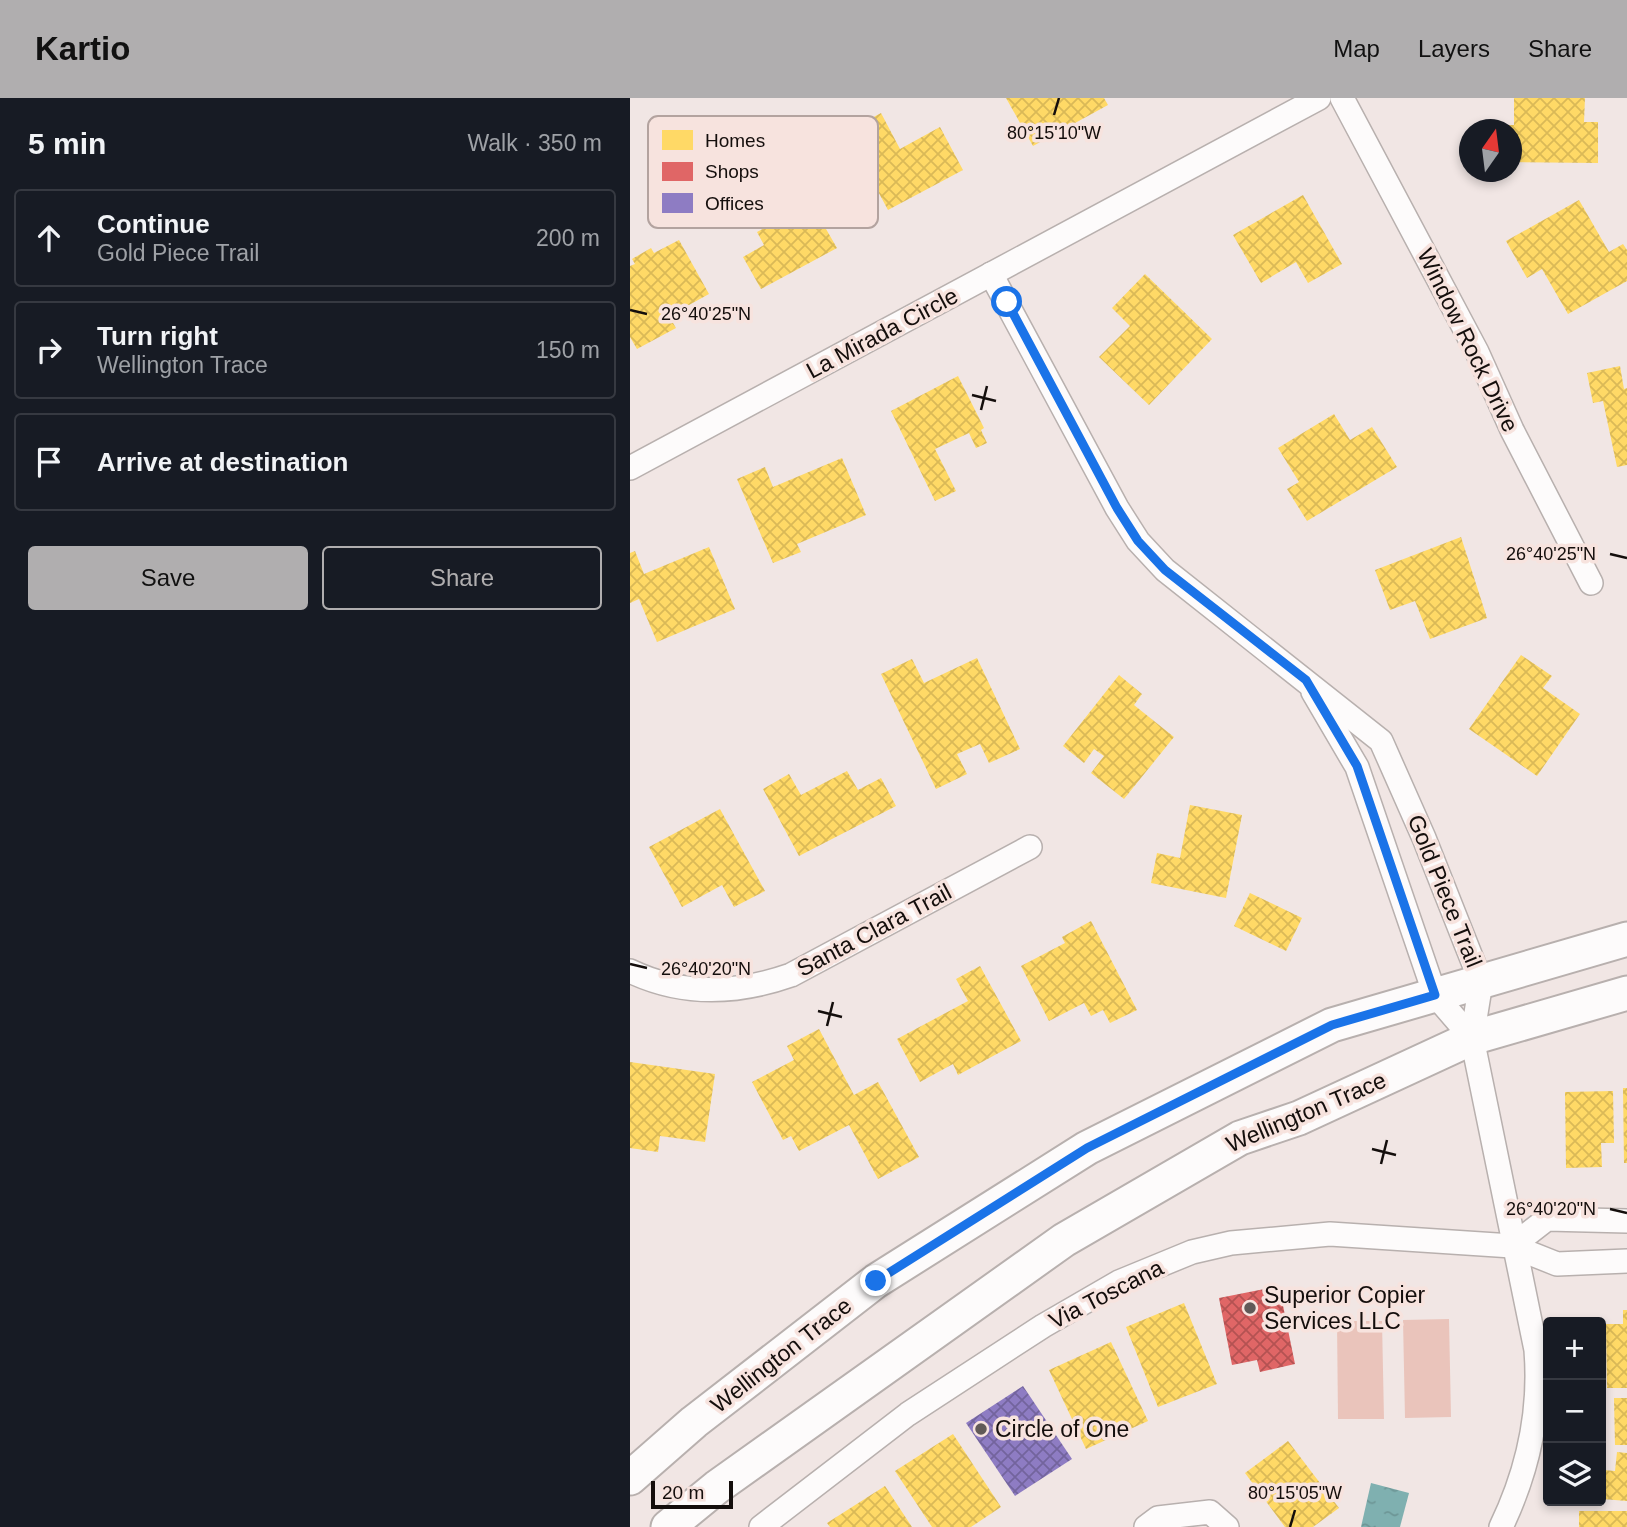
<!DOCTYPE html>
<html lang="en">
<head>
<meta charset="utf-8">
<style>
	:root { --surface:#171b24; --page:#242831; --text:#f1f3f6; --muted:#9ea1a6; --line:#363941; --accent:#b0aeaf }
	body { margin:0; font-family:Arial,sans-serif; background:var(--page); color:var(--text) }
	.controls { position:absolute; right:21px; bottom:21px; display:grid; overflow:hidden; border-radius:7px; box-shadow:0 4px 10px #0003 }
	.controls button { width:63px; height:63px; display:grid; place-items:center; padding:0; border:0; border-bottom:2px solid var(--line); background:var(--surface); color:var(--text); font:35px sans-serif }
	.compass { position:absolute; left:829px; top:21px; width:63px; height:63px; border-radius:50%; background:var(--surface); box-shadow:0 4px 10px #0003; rotate:14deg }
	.scale { position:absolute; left:21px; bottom:18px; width:82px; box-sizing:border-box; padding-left:7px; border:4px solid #140e0c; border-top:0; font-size:19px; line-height:24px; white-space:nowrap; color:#140e0c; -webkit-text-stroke:5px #f7e3de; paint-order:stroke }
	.stop { position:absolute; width:21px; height:21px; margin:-16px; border:5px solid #1a73e8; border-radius:50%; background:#fff }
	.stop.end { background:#1a73e8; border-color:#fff; box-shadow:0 2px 7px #0008 }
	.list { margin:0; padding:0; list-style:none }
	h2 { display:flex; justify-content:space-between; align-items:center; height:91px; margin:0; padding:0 28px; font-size:30px }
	h2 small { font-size:23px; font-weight:400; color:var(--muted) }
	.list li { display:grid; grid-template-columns:46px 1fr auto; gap:21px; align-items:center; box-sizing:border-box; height:98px; margin:0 14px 14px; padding:0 14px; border:2px solid var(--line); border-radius:7px }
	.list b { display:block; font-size:26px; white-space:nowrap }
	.list p { margin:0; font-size:23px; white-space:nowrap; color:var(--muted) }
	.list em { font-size:23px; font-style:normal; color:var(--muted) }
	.actions { display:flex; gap:14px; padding:21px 28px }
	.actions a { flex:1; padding:16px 0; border:2px solid var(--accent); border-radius:7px; text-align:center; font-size:24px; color:var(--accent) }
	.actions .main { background:var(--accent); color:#111 }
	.icon { flex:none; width:38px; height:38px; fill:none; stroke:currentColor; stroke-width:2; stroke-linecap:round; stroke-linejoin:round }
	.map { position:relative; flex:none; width:997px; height:1429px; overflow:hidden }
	header { display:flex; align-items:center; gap:42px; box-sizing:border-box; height:98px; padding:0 35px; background:var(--accent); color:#111 }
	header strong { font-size:33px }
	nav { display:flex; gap:38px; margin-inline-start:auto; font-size:24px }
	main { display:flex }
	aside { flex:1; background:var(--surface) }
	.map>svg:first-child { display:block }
	.grass { fill:#eac4bb }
	.water { fill:url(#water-ripples) }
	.homes { fill:url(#homes-cross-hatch) }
	.shops { fill:url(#shops-cross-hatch) }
	.offices { fill:url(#offices-cross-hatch) }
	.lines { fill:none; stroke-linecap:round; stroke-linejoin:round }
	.street-casing { stroke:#b8b0ae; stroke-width:26 }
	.secondary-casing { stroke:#b8b0ae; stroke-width:37 }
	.street { stroke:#fdfbfb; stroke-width:23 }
	.secondary { stroke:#fdfbfb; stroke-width:33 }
	.route { stroke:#1a73e8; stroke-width:9 }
	.ticks { fill:none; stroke:#140e0c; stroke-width:2.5 }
	.poi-dot { fill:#615a58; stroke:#f7e3de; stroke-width:2.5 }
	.labels { text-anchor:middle; stroke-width:7; stroke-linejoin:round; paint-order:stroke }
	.street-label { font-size:23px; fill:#140e0c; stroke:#f7e3de }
	.poi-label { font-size:23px; fill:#140e0c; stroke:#f7e3de; text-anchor:start }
	.key { fill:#f7e3de; stroke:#b3a39f; stroke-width:2 }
	.key-label { font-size:19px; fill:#140e0c }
	.ticks-label { font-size:18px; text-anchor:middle; fill:#140e0c; stroke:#f7e3de; stroke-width:7; stroke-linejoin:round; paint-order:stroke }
</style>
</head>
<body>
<header>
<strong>Kartio</strong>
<nav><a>Map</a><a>Layers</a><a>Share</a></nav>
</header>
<main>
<aside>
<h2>5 min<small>Walk · 350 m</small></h2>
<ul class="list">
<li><svg class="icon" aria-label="ahead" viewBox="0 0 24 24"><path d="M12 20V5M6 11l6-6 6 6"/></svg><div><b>Continue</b><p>Gold Piece Trail</p></div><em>200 m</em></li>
<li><svg class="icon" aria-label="right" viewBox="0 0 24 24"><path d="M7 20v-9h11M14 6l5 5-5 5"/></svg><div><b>Turn right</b><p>Wellington Trace</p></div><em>150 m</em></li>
<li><svg class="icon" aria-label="arrive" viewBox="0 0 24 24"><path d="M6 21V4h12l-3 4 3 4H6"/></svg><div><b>Arrive at destination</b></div></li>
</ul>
<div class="actions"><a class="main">Save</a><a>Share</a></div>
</aside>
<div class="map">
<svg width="997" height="1429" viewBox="0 0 997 1429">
	<defs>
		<pattern id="water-ripples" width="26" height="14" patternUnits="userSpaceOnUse" patternTransform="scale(1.75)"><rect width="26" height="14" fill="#7fb0b0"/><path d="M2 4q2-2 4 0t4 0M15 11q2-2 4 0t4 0" fill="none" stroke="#6d9696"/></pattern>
		<pattern id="homes-cross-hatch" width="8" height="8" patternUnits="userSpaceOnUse" patternTransform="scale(1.75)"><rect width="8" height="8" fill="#ffd966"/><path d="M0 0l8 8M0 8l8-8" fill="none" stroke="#dab957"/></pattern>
		<pattern id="shops-cross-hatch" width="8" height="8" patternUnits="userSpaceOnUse" patternTransform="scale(1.75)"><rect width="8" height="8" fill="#e06666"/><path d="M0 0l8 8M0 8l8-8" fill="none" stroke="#b45252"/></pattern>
		<pattern id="offices-cross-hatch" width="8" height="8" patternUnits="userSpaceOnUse" patternTransform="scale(1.75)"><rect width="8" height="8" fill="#8e7cc3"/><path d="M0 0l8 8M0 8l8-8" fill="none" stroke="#73649d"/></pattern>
	</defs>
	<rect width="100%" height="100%" fill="#f1e6e4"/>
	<!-- grass -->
	<g class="grass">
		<path d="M819,1221L821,1319L775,1320L773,1222Z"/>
		<path d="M707,1223H752L754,1321H708Z"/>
	</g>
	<!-- water -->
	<path class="water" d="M741,1385L779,1395L770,1429H731Z"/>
	<!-- homes -->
	<g class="homes">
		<path d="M376,0H474L478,7L403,48Z"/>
		<path d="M884,0H955L954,24H968V65L881,64V32H878V27H884Z"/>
		<path d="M251,15L270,51L310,29L333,72L258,112L216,34Z"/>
		<path d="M673,97L712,166L678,185L666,164L631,185L603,137Z"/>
		<path d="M949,102L979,154L993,146L997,152V183L938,216L912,171L897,180L876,143Z"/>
		<path d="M181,105L207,150L131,191L113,159L134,147L127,134Z"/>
		<path d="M49,142L79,196L39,218L46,230L7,251L0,239V168L5,166L2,161L21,150L24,155Z"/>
		<path d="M515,176L582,241L519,307L469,259L500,228L482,210Z"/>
		<path d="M990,268L994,291L997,290V367L987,369L973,303L963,305L957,275Z"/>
		<path d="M328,278L354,330L351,332L357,345L346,350L339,335L305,351L326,393L305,403L261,313Z"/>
		<path d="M704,316L720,342L742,329L767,369L677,423L657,391L669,384L648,350Z"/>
		<path d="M212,360L236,417L167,446L171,454L143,465L107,381L135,369L143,389Z"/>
		<path d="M831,439L857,520L800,541L785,503L760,512L745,472Z"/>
		<path d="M79,449L105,511L27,544L9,501L0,505V455L5,453L14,476Z"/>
		<path d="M891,557L922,578L913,590L950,616L907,678L839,631Z"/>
		<path d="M347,560L390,651L359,665L350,646L327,656L337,676L306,691L251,576L282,561L294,585Z"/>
		<path d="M489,577L512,596L504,607L544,639L494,701L461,675L474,658L464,651L454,665L433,648Z"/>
		<path d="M217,673L228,692L251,680L266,708L169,758L133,691L159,676L171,697Z"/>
		<path d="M560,707L612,717L596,800L521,785L527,755L550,760Z"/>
		<path d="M90,711L135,793L104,809L92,787L52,809L19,749Z"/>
		<path d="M620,795L672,820L656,853L604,828Z"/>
		<path d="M461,823L507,912L480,925L473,912L461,918L454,905L419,923L391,868L435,845L432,839Z"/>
		<path d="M350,868L391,943L328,977L323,966L290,984L267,941L338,903L326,881Z"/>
		<path d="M189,931L224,997L248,984L289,1059L248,1081L219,1027L169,1053L161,1038L153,1042L122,984L164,962L157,948Z"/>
		<path d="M0,964L85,976L75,1044L30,1038L28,1054L0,1050Z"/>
		<path d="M993,990H997V1065H994Z"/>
		<path d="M983,993L984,1045H971L972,1069L936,1070L935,994Z"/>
		<path d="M554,1205L587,1286L528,1309L496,1229Z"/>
		<path d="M993,1212H997V1290H977L976,1226H993Z"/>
		<path d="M481,1244L518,1323L456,1351L419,1272Z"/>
		<path d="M984,1300H997V1347H985Z"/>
		<path d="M323,1336L371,1409L341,1429H302L265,1373Z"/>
		<path d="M658,1343L709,1410L683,1429H655L615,1375Z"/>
		<path d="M987,1354L997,1355V1403L972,1401L974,1372L985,1373Z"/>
		<path d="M255,1388L282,1429H200L197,1425Z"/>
		<rect x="949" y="1413" width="48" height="16"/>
	</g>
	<!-- shops -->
	<path class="shops" d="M649,1188L665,1266L630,1274L627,1262L602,1267L589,1200Z"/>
	<!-- offices -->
	<path class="offices" d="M393,1288L442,1361L385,1398L336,1325Z"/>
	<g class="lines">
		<defs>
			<g id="street">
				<path d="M712,0L847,254L882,332L961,485"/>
				<path d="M361,176L487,410L508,443L535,472L751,643L794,740L851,884L842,940L906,1252C911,1314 898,1373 871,1429"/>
				<path d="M0,370L689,0"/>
				<path d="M683,594L727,669L805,897L842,940"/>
				<path d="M0,873C52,898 107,896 161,877L400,749"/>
				<path d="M882,1148L917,1121L997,1123"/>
				<path d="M131,1429L278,1316L413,1228L489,1184L562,1154L601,1145L700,1136L882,1148L927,1166L997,1163"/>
				<path d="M516,1429L528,1420L580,1414L597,1429"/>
			</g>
			<g id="secondary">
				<path d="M0,1380L64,1324L246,1183L457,1050L702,927L997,841"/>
				<path d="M38,1429L87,1389L434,1142L610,1040L669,1020L842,940L997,895"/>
			</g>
		</defs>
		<!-- street casing -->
		<use href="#street" class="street-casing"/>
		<!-- secondary casing -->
		<use href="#secondary" class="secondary-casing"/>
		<!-- street -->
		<use href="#street" class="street"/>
		<!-- secondary -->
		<use href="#secondary" class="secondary"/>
	</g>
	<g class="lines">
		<!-- route -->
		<path class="route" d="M246,1183L457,1050L702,927L805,897L727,668L676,582L535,472L508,443L487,410L377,204"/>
	</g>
	<!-- ticks -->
	<path class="ticks" d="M424,17L429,0M0,212L17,216M342,297L366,303M351,312L357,288M980,456L997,460M0,866L17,870M188,913L212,919M197,928L203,904M742,1051L766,1057M751,1066L757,1042M980,1111L997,1115M660,1429L665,1412"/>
	<!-- markers -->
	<g class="poi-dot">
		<circle cx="620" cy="1210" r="7"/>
		<circle cx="351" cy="1331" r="7"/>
	</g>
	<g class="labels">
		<!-- street labels -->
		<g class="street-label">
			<text transform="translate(252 235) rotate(-28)" y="8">La Mirada Circle</text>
			<text transform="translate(838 242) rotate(64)" y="8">Window Rock Drive</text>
			<text transform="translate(815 793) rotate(68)" y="8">Gold Piece Trail</text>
			<text transform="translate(244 832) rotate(-28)" y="8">Santa Clara Trail</text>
			<text transform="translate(676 1014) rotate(-23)" y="8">Wellington Trace</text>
			<text transform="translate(476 1196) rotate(-27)" y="8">Via Toscana</text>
			<text transform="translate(151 1257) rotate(-38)" y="8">Wellington Trace</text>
		</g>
		<!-- poi labels -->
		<g class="poi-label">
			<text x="634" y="1205">Superior Copier<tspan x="634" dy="26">Services LLC</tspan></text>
			<text x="365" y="1339">Circle of One</text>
		</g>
	</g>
	<!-- legend -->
	<rect x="18" y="18" width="230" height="112" rx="10" class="key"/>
	<rect x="32" y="32" width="31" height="20" fill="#ffd966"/>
	<rect x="32" y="64" width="31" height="19" fill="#e06666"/>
	<rect x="32" y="95" width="31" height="20" fill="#8e7cc3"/>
	<g class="key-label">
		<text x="75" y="49">Homes</text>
		<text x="75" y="80">Shops</text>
		<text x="75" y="112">Offices</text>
	</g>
	<g class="ticks-label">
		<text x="424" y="41">80°15'10"W</text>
		<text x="76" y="222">26°40'25"N</text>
		<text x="921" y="462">26°40'25"N</text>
		<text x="76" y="877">26°40'20"N</text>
		<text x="921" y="1117">26°40'20"N</text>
		<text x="665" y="1401">80°15'05"W</text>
	</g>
</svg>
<div class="controls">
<button>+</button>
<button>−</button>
<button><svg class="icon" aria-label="layers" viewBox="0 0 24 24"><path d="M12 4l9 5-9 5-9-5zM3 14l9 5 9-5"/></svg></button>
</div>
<svg class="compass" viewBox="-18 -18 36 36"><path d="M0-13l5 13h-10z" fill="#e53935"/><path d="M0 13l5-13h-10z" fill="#9ea1a6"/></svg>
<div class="scale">20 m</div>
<div class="stop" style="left:377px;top:204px"></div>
<div class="stop end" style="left:246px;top:1183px"></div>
</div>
</main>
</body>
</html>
